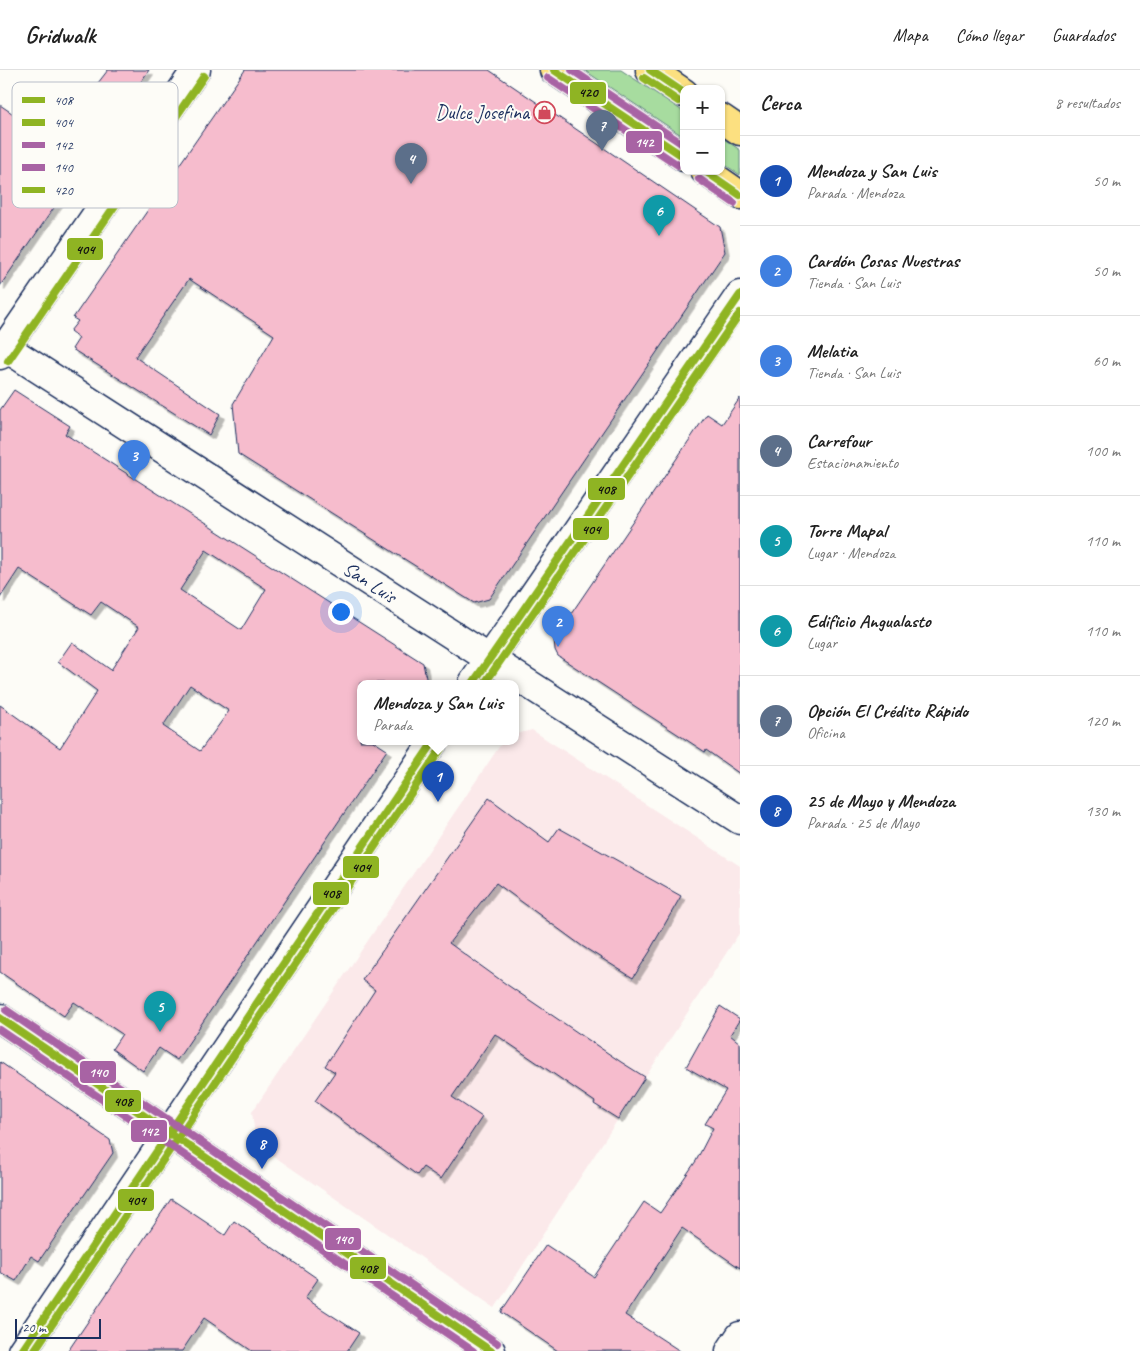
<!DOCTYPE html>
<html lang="es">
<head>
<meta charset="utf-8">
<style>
	:root { --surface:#fff; --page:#f6f6f6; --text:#222; --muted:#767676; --line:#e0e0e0; --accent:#111827 }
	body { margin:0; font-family:Caveat,sans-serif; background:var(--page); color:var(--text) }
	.controls { position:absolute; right:15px; top:15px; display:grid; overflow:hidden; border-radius:10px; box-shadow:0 1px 4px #0004 }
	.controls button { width:45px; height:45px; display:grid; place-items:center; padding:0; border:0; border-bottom:1px solid var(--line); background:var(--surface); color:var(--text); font:25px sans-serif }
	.scale { position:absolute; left:15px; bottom:12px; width:86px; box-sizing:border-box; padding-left:5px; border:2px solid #1b2f5e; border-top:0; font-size:14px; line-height:18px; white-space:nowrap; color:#1b2f5e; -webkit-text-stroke:4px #fdfcf7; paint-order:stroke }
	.you { position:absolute; left:340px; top:541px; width:18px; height:18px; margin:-12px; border:4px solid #fff; border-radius:50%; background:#1a73e8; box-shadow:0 0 0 8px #1a73e833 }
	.badge { display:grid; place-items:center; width:32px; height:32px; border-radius:50%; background:var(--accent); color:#fff; font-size:16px; font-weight:700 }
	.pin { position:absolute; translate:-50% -41px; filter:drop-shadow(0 1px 2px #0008) }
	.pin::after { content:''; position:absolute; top:26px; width:18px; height:15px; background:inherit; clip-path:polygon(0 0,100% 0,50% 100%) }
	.popup { position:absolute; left:357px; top:610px; width:162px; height:65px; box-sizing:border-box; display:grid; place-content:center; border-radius:10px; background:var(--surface); filter:drop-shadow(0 1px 4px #0005); font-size:16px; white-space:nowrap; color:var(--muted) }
	.popup b { font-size:19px; color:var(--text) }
	.popup::after { content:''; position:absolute; left:50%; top:100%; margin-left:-10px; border:10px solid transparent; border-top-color:var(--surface) }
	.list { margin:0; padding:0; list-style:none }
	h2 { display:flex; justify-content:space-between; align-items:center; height:65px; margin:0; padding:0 20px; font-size:21px }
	h2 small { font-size:16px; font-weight:400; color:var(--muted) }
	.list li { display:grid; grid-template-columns:32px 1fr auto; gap:15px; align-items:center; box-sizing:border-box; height:90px; padding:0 20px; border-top:1px solid var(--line) }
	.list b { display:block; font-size:19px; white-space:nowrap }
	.list p { margin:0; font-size:16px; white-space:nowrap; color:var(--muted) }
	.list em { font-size:16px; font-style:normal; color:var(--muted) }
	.map { position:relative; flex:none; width:740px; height:1281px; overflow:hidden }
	header { display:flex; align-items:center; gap:30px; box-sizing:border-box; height:70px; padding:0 25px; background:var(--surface); border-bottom:1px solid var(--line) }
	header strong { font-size:24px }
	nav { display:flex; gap:28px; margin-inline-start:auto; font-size:18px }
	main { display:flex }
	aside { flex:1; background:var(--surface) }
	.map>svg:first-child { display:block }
	.built { fill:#fbe9ea }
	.green { fill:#a7dc9f; stroke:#61867e }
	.building { fill:#f6bccd; stroke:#1b2f5e; fill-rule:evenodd; filter:url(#shadow) }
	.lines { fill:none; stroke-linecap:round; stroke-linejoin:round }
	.minor-casing { stroke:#1b2f5e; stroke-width:31 }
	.primary-casing { stroke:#1b2f5e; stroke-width:31 }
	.minor { stroke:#fdfcf7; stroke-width:28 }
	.primary { stroke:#fce080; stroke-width:28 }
	.bus-1-casing { stroke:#fdfcf7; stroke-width:11 }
	.bus-2-casing { stroke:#fdfcf7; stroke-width:11 }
	.bus-3-casing { stroke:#fdfcf7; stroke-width:11 }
	.bus-4-casing { stroke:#fdfcf7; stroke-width:11 }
	.bus-5-casing { stroke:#fdfcf7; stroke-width:11 }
	.bus-1 { stroke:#8fb423; stroke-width:8 }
	.bus-2 { stroke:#8fb423; stroke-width:8 }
	.bus-3 { stroke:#a863a4; stroke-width:8 }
	.bus-4 { stroke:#a863a4; stroke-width:8 }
	.bus-5 { stroke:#8fb423; stroke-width:8 }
	.labels { text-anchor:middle; stroke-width:4; stroke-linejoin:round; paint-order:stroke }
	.poi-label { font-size:20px; fill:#1b2f5e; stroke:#fdfcf7; text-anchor:end }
	.street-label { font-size:20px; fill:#1b2f5e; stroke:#fdfcf7 }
	.key { fill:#fdfcf7; stroke:#b9bec9; stroke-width:1 }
	.key-label { font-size:14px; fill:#1b2f5e }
	.line-badge { stroke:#fdfcf7; stroke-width:2 }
	.badge-label { font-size:14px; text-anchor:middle; font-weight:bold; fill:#fff }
	.pale-badge-label { font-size:14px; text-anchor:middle; font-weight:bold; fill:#111 }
</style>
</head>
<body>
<header>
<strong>Gridwalk</strong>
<nav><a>Mapa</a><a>Cómo llegar</a><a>Guardados</a></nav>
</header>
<main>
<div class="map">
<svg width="740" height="1281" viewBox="0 0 740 1281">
	<defs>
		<filter id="shadow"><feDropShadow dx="4.5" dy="4.5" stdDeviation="0" flood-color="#0004"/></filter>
	</defs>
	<rect width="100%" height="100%" fill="#fdfcf7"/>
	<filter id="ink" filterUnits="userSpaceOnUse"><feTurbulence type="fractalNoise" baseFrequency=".02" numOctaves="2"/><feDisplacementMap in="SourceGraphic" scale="10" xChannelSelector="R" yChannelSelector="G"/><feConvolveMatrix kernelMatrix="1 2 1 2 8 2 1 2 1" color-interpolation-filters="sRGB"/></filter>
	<g filter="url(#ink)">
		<!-- built -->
		<path class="built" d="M532,660L740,796V862L495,1238L256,1074L252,1042L503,671H516V664Z"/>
		<!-- green -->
		<g class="green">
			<path d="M584,0H621L684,42V67Z"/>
			<path d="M721,67L740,80V105L721,92Z"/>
		</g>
		<!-- building -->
		<g class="building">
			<path d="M108,0H149L0,216V35L28,54L29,52L54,70Z"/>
			<path d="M245,0H489L720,157L725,182L489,529L474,533L238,384L233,334L274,265L189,209L135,287L220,344L209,365L72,279L79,268L70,261L78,251L73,248Z"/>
			<path d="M14,320L70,356L65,364L423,593L427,613H360V671H373L387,680L177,990L159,978L143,1001L112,979L122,964L74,932L64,946L0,902V635L60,678L97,621L58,592L72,572L111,600L139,557L101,532L91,545L19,499L0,528V340ZM206,480L266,519L241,560L180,520ZM190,615L229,641L200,681L163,656Z"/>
			<path d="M740,328V704L706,680L705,682L558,586L555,580L554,569L707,344L722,354Z"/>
			<path d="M489,728L549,772L559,758L681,826L650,880H651L633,908L582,876L496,813L449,873L506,914L621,992L645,1007L618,1049L594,1034L595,1032L495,964L452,1027L482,1047L441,1109L423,1097L417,1105L315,1031L335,1002L325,996L375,920L362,910Z"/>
			<path d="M720,936L740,949L730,965L740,973V1198L682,1158L625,1245L680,1281H558L501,1242L546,1175L594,1207L644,1132L660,1143L696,1091L713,1058L705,1054L726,1020L686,997Z"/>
			<path d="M0,992L91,1055V1057L110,1070L113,1083L39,1191L31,1186L16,1211L0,1202Z"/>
			<path d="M171,1129L225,1165L234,1151L318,1209L305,1228L359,1263L347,1281H252L204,1248L182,1281H68Z"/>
		</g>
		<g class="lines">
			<defs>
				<g id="minor">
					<path d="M0,274L740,750"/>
					<path d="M0,285L196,0"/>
					<path d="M473,613L740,225"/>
					<path d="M0,948L491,1281"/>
					<path d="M22,1281L434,671"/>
					<path d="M730,1281L740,1266"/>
				</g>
				<g id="primary">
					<path d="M554,0L684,87"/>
					<path d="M650,0L684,23"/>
					<path d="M721,48L740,61"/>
					<path d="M705,101L740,125"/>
				</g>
			</defs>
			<!-- minor casing -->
			<use href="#minor" class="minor-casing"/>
			<!-- primary casing -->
			<use href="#primary" class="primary-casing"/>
			<!-- minor -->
			<use href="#minor" class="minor"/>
			<!-- primary -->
			<use href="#primary" class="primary"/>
			<defs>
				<g id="bus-1">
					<path d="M473,613L740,225"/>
					<path d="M0,948L491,1281"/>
					<path d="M22,1281L434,671"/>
				</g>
				<g id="bus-2">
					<path d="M644,8L678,31"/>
					<path d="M8,291L204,6"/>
					<path d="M485,613L740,243"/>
					<path d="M34,1281L442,677"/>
				</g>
				<g id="bus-3">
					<path d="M548,8L678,95"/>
					<path d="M699,109L734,133"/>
					<path d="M0,960L473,1281"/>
				</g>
				<g id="bus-4">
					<path d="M572,0L684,75"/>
					<path d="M6,940L497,1273"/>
				</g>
				<g id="bus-5">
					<path d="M554,0L684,87"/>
					<path d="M650,0L684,23"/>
					<path d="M705,101L740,125"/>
				</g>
			</defs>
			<!-- bus-1 casing -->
			<use href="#bus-1" class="bus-1-casing"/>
			<!-- bus-2 casing -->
			<use href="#bus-2" class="bus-2-casing"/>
			<!-- bus-3 casing -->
			<use href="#bus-3" class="bus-3-casing"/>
			<!-- bus-4 casing -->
			<use href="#bus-4" class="bus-4-casing"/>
			<!-- bus-5 casing -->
			<use href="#bus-5" class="bus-5-casing"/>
			<!-- bus-1 -->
			<use href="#bus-1" class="bus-1"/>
			<!-- bus-2 -->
			<use href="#bus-2" class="bus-2"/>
			<!-- bus-3 -->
			<use href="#bus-3" class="bus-3"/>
			<!-- bus-4 -->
			<use href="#bus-4" class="bus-4"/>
			<!-- bus-5 -->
			<use href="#bus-5" class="bus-5"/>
		</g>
	</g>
	<!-- icons -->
	<defs>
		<symbol id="shop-ring" viewBox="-11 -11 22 22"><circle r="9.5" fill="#fdfcf7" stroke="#d1495b" stroke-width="1.5"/><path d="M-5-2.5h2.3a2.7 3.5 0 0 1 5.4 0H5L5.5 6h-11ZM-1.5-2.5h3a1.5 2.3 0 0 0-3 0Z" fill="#d1495b"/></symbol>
	</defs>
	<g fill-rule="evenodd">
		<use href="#shop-ring" x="532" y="30" width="25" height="25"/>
	</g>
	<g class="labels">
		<!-- poi labels -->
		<g class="poi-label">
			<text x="529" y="49">Dulce Josefina</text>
		</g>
		<!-- street labels -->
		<g class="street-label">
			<text transform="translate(370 512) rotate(33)" y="7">San Luis</text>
		</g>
	</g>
	<!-- legend -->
	<rect x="12" y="12" width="166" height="126" rx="8" class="key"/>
	<rect x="22" y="27" width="23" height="6" fill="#8fb423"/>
	<rect x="22" y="49" width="23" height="7" fill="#8fb423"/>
	<rect x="22" y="72" width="23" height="6" fill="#a863a4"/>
	<rect x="22" y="94" width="23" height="7" fill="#a863a4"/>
	<rect x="22" y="117" width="23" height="6" fill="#8fb423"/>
	<g class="key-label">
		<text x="54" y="35">408</text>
		<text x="54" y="57">404</text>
		<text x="54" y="80">142</text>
		<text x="54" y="102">140</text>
		<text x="54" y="125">420</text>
	</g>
	<g class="line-badge">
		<rect x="569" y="11" width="38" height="24" rx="5" fill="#8fb423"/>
		<rect x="625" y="60" width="38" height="24" rx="5" fill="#a863a4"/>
		<rect x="66" y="167" width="38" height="24" rx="5" fill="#8fb423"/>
		<rect x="587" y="407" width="39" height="24" rx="5" fill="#8fb423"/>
		<rect x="572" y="447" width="38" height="24" rx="5" fill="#8fb423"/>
		<rect x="342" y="785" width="38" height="24" rx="5" fill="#8fb423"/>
		<rect x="312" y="811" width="38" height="25" rx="5" fill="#8fb423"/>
		<rect x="79" y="990" width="38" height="24" rx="5" fill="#a863a4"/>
		<rect x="104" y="1019" width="38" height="24" rx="5" fill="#8fb423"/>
		<rect x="130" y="1049" width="38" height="24" rx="5" fill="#a863a4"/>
		<rect x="117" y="1118" width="38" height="24" rx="5" fill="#8fb423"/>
		<rect x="324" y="1157" width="38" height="24" rx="5" fill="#a863a4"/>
		<rect x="349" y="1186" width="38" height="24" rx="5" fill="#8fb423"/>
	</g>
	<g class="badge-label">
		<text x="644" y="77">142</text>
		<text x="98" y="1007">140</text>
		<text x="149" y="1066">142</text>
		<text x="343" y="1174">140</text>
	</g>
	<g class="pale-badge-label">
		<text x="588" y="27">420</text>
		<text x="85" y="184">404</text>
		<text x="606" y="424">408</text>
		<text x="591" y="464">404</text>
		<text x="361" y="802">404</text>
		<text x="331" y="828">408</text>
		<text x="123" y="1036">408</text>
		<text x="136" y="1135">404</text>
		<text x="368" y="1203">408</text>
	</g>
</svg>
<div class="controls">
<button>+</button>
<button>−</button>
</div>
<div class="scale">20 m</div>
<div class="you"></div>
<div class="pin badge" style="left:438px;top:732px;background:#1a4fb4">1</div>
<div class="popup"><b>Mendoza y San Luis</b>Parada</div>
<div class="pin badge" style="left:558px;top:577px;background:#3f7fe0">2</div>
<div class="pin badge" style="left:134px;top:411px;background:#3f7fe0">3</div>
<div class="pin badge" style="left:411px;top:114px;background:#5c6f8a">4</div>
<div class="pin badge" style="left:160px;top:962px;background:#0f9aa8">5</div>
<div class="pin badge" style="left:659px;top:166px;background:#0f9aa8">6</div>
<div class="pin badge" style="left:602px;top:81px;background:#5c6f8a">7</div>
<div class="pin badge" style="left:262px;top:1099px;background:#1a4fb4">8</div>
</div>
<aside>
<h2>Cerca<small>8 resultados</small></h2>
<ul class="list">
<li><span class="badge" style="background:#1a4fb4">1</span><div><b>Mendoza y San Luis</b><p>Parada · Mendoza</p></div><em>50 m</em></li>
<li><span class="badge" style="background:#3f7fe0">2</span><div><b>Cardón Cosas Nuestras</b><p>Tienda · San Luis</p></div><em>50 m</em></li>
<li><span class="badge" style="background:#3f7fe0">3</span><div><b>Melatia</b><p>Tienda · San Luis</p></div><em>60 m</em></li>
<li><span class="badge" style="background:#5c6f8a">4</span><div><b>Carrefour</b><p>Estacionamiento</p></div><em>100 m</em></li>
<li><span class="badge" style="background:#0f9aa8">5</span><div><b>Torre Mapal</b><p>Lugar · Mendoza</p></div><em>110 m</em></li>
<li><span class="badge" style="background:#0f9aa8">6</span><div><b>Edificio Angualasto</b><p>Lugar</p></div><em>110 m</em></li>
<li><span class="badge" style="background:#5c6f8a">7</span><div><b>Opción El Crédito Rápido</b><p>Oficina</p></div><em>120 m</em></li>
<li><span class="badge" style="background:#1a4fb4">8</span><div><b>25 de Mayo y Mendoza</b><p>Parada · 25 de Mayo</p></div><em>130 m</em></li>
</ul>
</aside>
</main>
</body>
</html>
